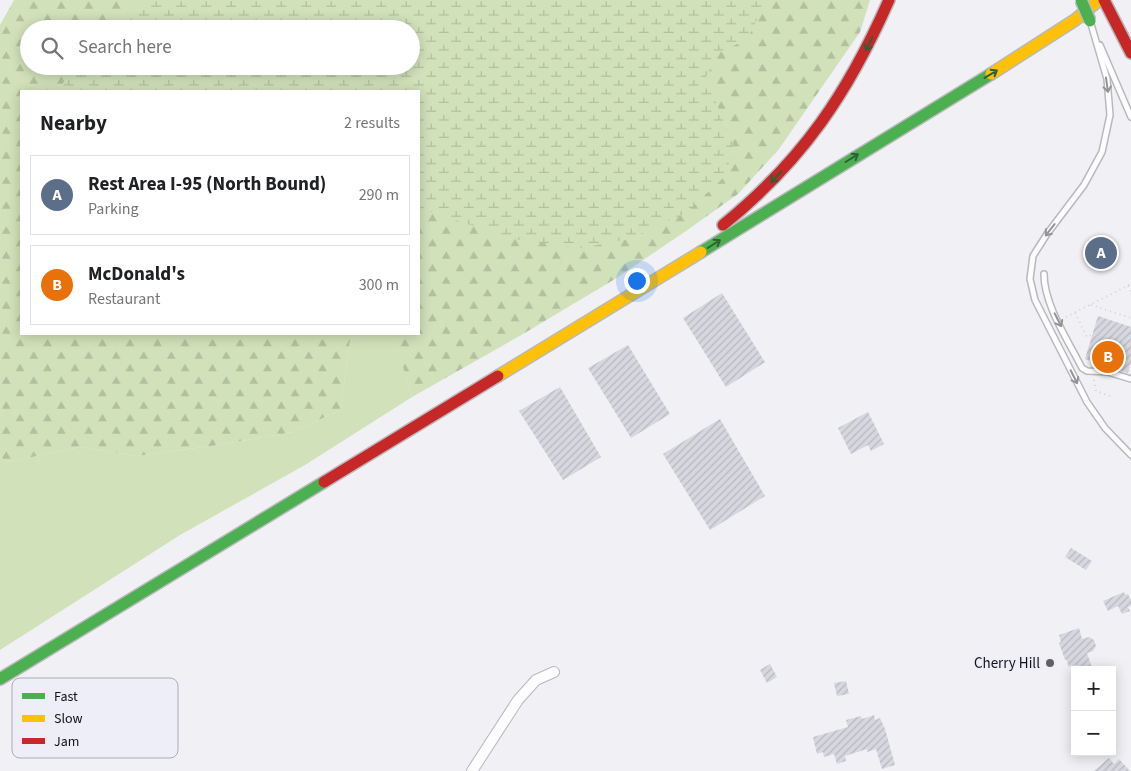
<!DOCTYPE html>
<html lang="en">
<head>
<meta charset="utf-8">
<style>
	:root { --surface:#fff; --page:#f6f6f6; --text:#202124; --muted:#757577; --line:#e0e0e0; --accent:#606064 }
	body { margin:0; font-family:"Source Sans 3",sans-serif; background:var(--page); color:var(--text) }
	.controls { position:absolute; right:15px; bottom:15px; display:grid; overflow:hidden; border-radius:0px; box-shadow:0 2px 12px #0003 }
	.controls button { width:45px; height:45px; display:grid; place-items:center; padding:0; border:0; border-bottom:1px solid var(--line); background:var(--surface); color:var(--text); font:25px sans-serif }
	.you { position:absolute; left:636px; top:280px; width:18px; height:18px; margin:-12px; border:4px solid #fff; border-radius:50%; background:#1a73e8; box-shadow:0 0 0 8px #1a73e833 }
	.badge { display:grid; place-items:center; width:32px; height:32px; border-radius:50%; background:var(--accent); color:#fff; font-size:16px; font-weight:700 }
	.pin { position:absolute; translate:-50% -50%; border:2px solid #fff; box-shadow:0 1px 5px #0006 }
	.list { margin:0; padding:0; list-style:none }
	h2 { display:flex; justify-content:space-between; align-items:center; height:65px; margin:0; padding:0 20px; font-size:21px }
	h2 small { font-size:16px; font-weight:400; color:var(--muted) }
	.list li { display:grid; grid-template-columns:32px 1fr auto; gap:15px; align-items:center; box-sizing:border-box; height:80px; margin:0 10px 10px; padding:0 10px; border:1px solid var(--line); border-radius:0px }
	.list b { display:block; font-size:19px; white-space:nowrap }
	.list p { margin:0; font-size:16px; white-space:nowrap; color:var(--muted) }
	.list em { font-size:16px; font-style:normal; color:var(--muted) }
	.icon { flex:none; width:28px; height:28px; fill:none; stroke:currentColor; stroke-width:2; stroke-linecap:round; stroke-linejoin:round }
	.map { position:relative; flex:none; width:1131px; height:771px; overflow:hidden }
	.search { position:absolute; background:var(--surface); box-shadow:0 2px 12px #0003; left:20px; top:20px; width:400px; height:55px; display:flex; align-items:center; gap:12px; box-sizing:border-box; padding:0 18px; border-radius:28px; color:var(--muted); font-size:19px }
	.panel { position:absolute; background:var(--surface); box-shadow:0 2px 12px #0003; left:20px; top:90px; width:400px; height:245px; border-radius:0px }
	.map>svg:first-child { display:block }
	.green { fill:#d1e1ba }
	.forest { fill:url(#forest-firs); fill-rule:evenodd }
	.wetland { fill:url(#wetland-marsh) }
	.building { fill:url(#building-hatch) }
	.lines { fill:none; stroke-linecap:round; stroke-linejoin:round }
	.lane-casing { stroke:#b8b9bd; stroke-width:8 }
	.street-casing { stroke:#b8b9bd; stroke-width:12 }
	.fast-casing { stroke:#b8b9bd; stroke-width:14 }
	.slow-casing { stroke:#b8b9bd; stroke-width:14 }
	.jam-casing { stroke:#b8b9bd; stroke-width:14 }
	.path { stroke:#d3d4d6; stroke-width:2; stroke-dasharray:1 4; stroke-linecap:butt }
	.lane { stroke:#fdfdfe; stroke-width:5 }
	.street { stroke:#fdfdfe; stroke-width:10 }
	.fast { stroke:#4caf50; stroke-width:11 }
	.slow { stroke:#ffc107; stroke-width:11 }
	.jam { stroke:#c62828; stroke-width:11 }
	.fast-bridge-casing { stroke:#b8b9bd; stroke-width:14; stroke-linecap:butt }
	.fast-bridge { stroke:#4caf50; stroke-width:11 }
	.oneway { stroke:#2f6033 }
	.oneway2 { stroke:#939396 }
	.poi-dot { fill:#606064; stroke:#edeef8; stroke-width:2 }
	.labels { text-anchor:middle; stroke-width:4; stroke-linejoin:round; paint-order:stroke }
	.poi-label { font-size:15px; fill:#121216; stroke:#edeef8; text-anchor:end }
	.key { fill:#edeef8; stroke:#abacb4; stroke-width:1 }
	.key-label { font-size:14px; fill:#121216 }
</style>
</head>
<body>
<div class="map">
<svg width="1131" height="771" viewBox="0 0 1131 771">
	<defs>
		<pattern id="forest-firs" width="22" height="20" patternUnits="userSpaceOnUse" patternTransform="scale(1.25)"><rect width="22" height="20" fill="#d1e1ba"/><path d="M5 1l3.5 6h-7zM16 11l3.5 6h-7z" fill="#b2c09f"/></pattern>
		<pattern id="wetland-marsh" width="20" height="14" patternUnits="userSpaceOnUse" patternTransform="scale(1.25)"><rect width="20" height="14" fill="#d1e1ba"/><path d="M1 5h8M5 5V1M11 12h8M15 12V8" fill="none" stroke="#b2c09f"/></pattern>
		<pattern id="building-hatch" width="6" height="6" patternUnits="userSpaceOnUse" patternTransform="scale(1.25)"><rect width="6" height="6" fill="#d7d7e0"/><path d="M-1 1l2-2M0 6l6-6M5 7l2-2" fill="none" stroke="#b8b8bf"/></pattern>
	</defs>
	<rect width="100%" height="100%" fill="#f0f0f5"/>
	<!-- green -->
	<path class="green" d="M356,334H391L394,336L412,397L305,465L180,535L0,650V457L8,462L80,447L137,456L218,445L293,432L340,410L350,341Z"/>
	<!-- forest -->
	<path class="forest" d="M14,0H870L860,32L779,149L738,194L686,231L615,279L523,334L412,397L394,337L391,334H419V91H21V334H356L350,341L340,410L293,432L218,445L137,456L80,447L8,462L0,457V25ZM29,29H411V66H29Z"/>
	<!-- wetland -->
	<path class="wetland" d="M144,0H763V7L747,40L719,52L706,77L735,150L722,179L686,213L629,239L581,248L513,239L419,208V91H56L78,66H411V29H115Z"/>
	<!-- building -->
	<g class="building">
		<path d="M722,293L765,362L726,387L683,318Z"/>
		<path d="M1098,316L1131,327V363L1128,373L1085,359Z"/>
		<path d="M628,345L670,414L631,438L588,368Z"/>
		<path d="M560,387L601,457L563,480L519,411Z"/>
		<path d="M868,412L884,444L871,451L868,445L851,454L838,428Z"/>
		<path d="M720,419L765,496L710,530L663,454Z"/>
		<path d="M1071,548L1092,561L1086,570L1065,557Z"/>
		<path d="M1124,592L1125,595L1128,594L1131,601V606L1128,607L1130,611L1122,614L1118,606L1108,611L1103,601Z"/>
		<path d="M1079,628L1082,639L1089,637L1094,640L1096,646L1093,651L1087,653L1092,668L1085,670H1077L1076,665L1069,667L1066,659L1065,660L1059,643L1061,642L1059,635Z"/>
		<path d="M770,664L777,677L767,683L760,670Z"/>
		<path d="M846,681L849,694L837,696L834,683Z"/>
		<path d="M874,715L875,720L880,718L885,729L895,765L882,769L876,749L867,752V749L845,756L846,761L837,764L834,754L824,757L823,752L817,754L813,737L848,727L846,720L861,716L862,719Z"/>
		<path d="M1109,758L1114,764L1119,759L1130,771H1094Z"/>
	</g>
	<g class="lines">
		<defs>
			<g id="lane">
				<path d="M1091,24L1107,79L1110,115L1102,152L1084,185L1047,234L1033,256L1030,279L1035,300L1087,402L1105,428L1131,455"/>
				<path d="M1100,45L1131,117"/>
				<path d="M1044,274C1044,305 1068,340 1082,368L1087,371L1108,372L1131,379"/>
			</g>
			<path id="street" d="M472,771L518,700L536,680L554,672"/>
			<g id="fast">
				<path d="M701,252L991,74"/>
				<path d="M0,679L324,482"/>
			</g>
			<g id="slow">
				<path d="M991,74L1075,20L1099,0"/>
				<path d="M498,376L701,252"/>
			</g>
			<g id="jam">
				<path d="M1104,0L1131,53"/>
				<path d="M723,225C803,160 848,93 889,0"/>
				<path d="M324,482L498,376"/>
			</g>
		</defs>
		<!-- lane casing -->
		<use href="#lane" class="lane-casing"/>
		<!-- street casing -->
		<use href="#street" class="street-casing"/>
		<!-- fast casing -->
		<use href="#fast" class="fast-casing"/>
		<!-- slow casing -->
		<use href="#slow" class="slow-casing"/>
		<!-- jam casing -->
		<use href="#jam" class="jam-casing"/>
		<!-- path -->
		<g class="path">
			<path d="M1128,286L1131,292"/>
			<path d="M1091,305L1131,318"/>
			<path d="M1075,313L1087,337L1093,334"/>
			<path d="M1066,317L1131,284"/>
			<path d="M1094,380L1096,391L1113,397"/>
		</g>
		<!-- lane -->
		<use href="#lane" class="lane"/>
		<!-- street -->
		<use href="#street" class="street"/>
		<!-- fast -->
		<use href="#fast" class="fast"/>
		<!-- slow -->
		<use href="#slow" class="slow"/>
		<!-- jam -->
		<use href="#jam" class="jam"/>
		<defs>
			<path id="fast-bridge" d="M1081,0L1090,21"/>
		</defs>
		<!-- fast-bridge casing -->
		<use href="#fast-bridge" class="fast-bridge-casing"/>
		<!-- fast-bridge -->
		<use href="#fast-bridge" class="fast-bridge"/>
	</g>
	<!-- one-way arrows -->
	<defs><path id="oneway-shaft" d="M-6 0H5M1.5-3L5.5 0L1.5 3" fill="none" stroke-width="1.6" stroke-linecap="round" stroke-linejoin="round" transform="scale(1.25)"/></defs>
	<g class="oneway">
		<use href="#oneway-shaft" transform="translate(869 44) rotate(116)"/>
		<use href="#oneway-shaft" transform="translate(991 74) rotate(-31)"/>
		<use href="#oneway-shaft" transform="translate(852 158) rotate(-32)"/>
		<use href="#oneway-shaft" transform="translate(776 177) rotate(133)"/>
		<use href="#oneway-shaft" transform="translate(714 244) rotate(-32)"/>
	</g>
	<g class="oneway2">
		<use href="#oneway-shaft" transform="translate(1107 85) rotate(82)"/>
		<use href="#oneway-shaft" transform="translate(1050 230) rotate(128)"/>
		<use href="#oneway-shaft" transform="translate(1058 320) rotate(63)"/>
		<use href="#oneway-shaft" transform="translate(1074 377) rotate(63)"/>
	</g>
	<!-- markers -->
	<circle class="poi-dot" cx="1050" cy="663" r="5"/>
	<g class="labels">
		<!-- poi labels -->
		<g class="poi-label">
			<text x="1040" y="668">Cherry Hill</text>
		</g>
	</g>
	<!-- legend -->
	<rect x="12" y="678" width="166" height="80" rx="8" class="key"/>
	<rect x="22" y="693" width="23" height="6" fill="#4caf50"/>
	<rect x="22" y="715" width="23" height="7" fill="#ffc107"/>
	<rect x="22" y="738" width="23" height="6" fill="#c62828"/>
	<g class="key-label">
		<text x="54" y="701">Fast</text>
		<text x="54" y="723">Slow</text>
		<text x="54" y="746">Jam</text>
	</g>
</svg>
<div class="controls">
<button>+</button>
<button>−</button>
</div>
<div class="you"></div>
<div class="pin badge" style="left:1101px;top:253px;background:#5c6f8a">A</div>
<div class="pin badge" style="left:1108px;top:357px;background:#e8710a">B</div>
<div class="search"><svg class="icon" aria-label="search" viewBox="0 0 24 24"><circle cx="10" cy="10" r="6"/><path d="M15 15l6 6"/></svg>Search here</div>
<section class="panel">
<h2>Nearby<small>2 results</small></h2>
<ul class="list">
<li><span class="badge" style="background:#5c6f8a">A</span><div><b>Rest Area I-95 (North Bound)</b><p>Parking</p></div><em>290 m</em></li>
<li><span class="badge" style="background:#e8710a">B</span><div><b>McDonald's</b><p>Restaurant</p></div><em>300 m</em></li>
</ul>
</section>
</div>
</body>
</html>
